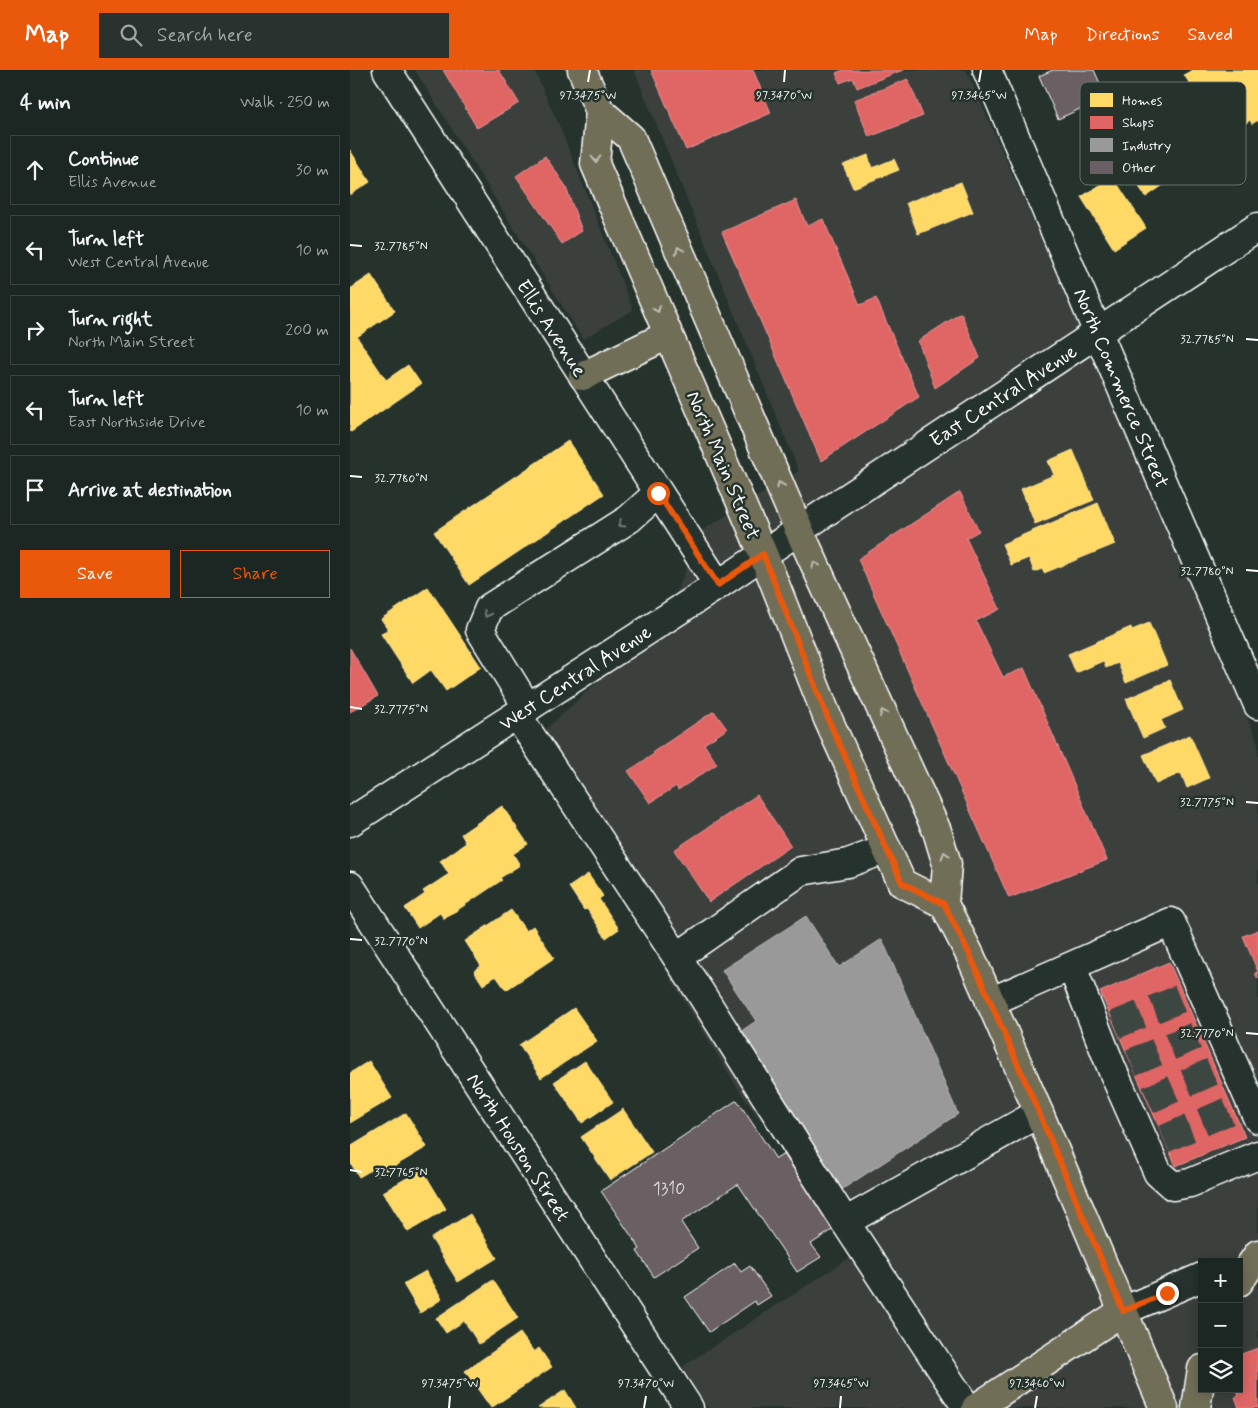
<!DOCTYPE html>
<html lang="en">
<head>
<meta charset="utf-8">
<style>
	:root { --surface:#1c2622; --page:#29322f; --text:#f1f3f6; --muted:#a0a5a5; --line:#3a4340; --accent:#ea580c }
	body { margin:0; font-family:Mynerve,sans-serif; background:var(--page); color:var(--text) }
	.controls { position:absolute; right:15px; bottom:15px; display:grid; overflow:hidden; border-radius:0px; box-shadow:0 2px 12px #0003 }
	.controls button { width:45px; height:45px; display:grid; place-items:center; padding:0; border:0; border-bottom:1px solid var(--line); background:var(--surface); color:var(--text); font:25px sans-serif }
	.stop { position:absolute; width:15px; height:15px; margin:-11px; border:4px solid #ea580c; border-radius:50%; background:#fff }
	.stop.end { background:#ea580c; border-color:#fff; box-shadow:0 1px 5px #0008 }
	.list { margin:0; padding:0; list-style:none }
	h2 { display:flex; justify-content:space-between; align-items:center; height:65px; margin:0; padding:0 20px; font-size:21px }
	h2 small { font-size:16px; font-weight:400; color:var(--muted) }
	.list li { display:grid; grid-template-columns:32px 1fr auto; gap:15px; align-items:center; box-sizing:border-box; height:70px; margin:0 10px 10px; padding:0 10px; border:1px solid var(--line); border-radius:0px }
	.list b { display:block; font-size:19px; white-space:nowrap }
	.list p { margin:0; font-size:16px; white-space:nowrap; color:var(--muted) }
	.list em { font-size:16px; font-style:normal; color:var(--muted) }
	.actions { display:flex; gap:10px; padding:15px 20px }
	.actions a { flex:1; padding:11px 0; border:1px solid var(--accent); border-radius:0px; text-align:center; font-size:18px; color:var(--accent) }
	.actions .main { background:var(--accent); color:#fff }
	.icon { flex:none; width:28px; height:28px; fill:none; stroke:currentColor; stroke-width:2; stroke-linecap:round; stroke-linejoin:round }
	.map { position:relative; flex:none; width:908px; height:1338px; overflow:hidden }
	header { display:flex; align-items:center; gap:30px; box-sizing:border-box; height:70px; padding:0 25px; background:var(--accent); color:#fff }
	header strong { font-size:24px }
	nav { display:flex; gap:28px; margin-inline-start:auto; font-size:18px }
	.search { width:350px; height:45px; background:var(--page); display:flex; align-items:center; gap:12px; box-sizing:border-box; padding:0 18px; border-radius:0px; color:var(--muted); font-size:19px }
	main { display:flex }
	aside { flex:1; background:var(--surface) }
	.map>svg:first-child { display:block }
	.built { fill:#3a403e; fill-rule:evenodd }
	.homes { fill:#ffd966; stroke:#ffe494 }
	.shops { fill:#e06666; stroke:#e99494 }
	.industry { fill:#999; stroke:#b8b8b8 }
	.building { fill:#6a5f64; stroke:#fff }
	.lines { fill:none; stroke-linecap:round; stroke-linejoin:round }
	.minor-tunnel { stroke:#3c4742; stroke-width:28; stroke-dasharray:28 14; stroke-linecap:butt }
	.minor-casing { stroke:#fff; stroke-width:31 }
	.major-casing { stroke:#fff; stroke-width:31 }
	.minor { stroke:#26332d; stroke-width:28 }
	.major { stroke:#716e59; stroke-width:28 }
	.oneway { stroke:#bfbeb4 }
	.oneway2 { stroke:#727a76 }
	.route { stroke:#ea580c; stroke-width:6 }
	.ticks { fill:none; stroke:#fff; stroke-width:2 }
	.labels { text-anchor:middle; stroke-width:5; stroke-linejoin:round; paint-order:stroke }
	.number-label { font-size:18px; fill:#dad7d8 }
	.street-label { font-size:20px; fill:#fff; stroke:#26332d }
	.key { fill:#26332d; stroke:#67706c; stroke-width:1 }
	.key-label { font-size:14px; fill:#fff }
	.ticks-label { font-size:12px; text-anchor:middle; fill:#fff; stroke:#26332d; stroke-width:5; stroke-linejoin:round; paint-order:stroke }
</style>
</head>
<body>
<header>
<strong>Map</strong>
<div class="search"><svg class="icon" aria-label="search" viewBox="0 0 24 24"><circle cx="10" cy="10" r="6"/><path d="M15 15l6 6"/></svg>Search here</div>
<nav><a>Map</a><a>Directions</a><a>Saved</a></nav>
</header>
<main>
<aside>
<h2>4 min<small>Walk · 250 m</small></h2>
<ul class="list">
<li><svg class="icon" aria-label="ahead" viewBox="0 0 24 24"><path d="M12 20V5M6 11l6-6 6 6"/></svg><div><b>Continue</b><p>Ellis Avenue</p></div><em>30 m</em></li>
<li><svg class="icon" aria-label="left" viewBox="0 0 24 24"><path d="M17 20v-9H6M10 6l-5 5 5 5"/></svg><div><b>Turn left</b><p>West Central Avenue</p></div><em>10 m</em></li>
<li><svg class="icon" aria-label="right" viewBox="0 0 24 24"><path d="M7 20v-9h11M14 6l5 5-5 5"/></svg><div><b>Turn right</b><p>North Main Street</p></div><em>200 m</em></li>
<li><svg class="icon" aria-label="left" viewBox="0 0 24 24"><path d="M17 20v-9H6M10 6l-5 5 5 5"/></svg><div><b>Turn left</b><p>East Northside Drive</p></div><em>10 m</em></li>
<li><svg class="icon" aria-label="arrive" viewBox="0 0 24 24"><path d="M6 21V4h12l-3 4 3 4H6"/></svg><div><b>Arrive at destination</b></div></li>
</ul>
<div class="actions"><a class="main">Save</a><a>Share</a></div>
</aside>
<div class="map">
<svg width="908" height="1338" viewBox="0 0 908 1338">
	<rect width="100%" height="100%" fill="#26332d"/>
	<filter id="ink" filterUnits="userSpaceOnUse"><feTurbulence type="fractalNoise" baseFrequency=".02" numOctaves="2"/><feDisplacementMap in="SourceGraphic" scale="10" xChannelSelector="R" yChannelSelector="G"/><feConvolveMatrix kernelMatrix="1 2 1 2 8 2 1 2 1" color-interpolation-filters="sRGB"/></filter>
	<g filter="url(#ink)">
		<!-- built -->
		<g class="built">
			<path d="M65,0H184L211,60L283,240L233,269Z"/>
			<path d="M284,0H616L721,236L908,673V1338H358L332,1297L510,1181L392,1025L178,676L315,549L353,460L449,401ZM852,1192H889V1319H852Z"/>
		</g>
		<!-- homes -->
		<g class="homes">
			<path d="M842,0H908V50L902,54L900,50L886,60L873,41L863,48L834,5Z"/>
			<path d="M805,51L838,98L796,127L766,83L784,70L787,74L800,65L795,58Z"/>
			<path d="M0,80L20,112L0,125Z"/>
			<path d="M518,85L522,98L544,89L549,100L503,118L493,95Z"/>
			<path d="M763,107L796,158L764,179L731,127Z"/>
			<path d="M611,112L623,142L568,164L556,133Z"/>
			<path d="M21,205L45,241L7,267L36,310L58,295L71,314L1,362L0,360V219Z"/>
			<path d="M218,371L254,424L119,515L84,462Z"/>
			<path d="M723,380L744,430L685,454L671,419L704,405L698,391Z"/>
			<path d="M748,433L765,474L694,503L692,499L684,502L679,488L661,495L652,474Z"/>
			<path d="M78,517L131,597L96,621L81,600L63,613L31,564L38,559L31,549Z"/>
			<path d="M799,553L817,595L776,613L768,593L756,598L753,591L726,603L718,584L781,557L782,560Z"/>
			<path d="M820,610L833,640L811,650L815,658L793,668L776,629Z"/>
			<path d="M840,665L859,708L837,718L831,703L806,714L793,685Z"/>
			<path d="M152,736L178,774L163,784L170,795L150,808L152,810L94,849L90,843L68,858L55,838L75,824L73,821L99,804L90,791L116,773L111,764Z"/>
			<path d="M238,804L253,826L249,829L269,859L256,868L237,839L234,840L219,817Z"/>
			<path d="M161,840L176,861L183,856L204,888L156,920L146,906L133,915L124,901L131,896L115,871Z"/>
			<path d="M224,938L247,971L191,1008L169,975Z"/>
			<path d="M19,991L42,1028L0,1053V1003Z"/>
			<path d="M235,991L263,1032L232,1053L204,1012Z"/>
			<path d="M273,1039L302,1082L260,1110L231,1067Z"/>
			<path d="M56,1043L77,1077L28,1106L23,1099L9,1107L0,1092V1077Z"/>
			<path d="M72,1099L96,1139L58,1162L33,1122Z"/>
			<path d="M120,1144L147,1188L108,1212L81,1168Z"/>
			<path d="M76,1201L92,1229L70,1243L53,1214Z"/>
			<path d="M143,1210L168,1248L129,1274L114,1251L96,1263L86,1248Z"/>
			<path d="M170,1263L184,1282L189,1278L202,1297L141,1338L115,1301Z"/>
			<path d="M215,1320L226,1338H188Z"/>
		</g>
		<!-- shops -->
		<g class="shops">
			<path d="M93,0H149L169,33L127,58Z"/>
			<path d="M301,0H403L421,43L336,80Z"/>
			<path d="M493,0H553L507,18L503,8L490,13L486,3Z"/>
			<path d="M558,9L573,46L519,67L504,30Z"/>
			<path d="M195,86L215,115L232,161L212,174L166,106Z"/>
			<path d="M446,130L457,156L473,149L510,235L526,228L569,327L471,391L372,162Z"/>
			<path d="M611,243L630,288L585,318L568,271Z"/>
			<path d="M610,422L629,461L616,468L650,539L626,551L653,607L674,598L757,790L659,828L508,489Z"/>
			<path d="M0,578L28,626L0,642Z"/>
			<path d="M364,641L377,659L354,674L367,694L328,720L326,716L300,733L278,701L304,684L303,682Z"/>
			<path d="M407,725L441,776L359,832L324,780Z"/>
			<path d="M908,860V909L905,903L908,902L893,866Z"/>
			<path d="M819,892L895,1067L826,1096L750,922Z"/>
			<path d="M908,1278V1338H889L885,1327L889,1326L887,1319H889V1285Z"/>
		</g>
		<!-- industry -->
		<path class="industry" d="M456,846L489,897L532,869L608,1044L485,1124L384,966L406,951L372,900Z"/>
		<!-- building -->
		<g class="building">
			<path d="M703,0H744L756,27L708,49L689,6Z"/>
			<path d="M387,1030L426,1089L434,1084L484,1159L461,1174L471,1187L447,1202L388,1114L331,1152L348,1178L304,1207L287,1181L290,1179L251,1121Z"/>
			<path d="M385,1193L391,1202L400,1196L421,1226L407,1235L405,1231L359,1262L335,1227Z"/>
		</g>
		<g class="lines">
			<!-- minor-tunnel -->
			<g class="minor-tunnel">
				<path d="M765,955L834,927"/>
				<path d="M781,993L850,964"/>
				<path d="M798,1030L866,1000"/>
				<path d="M814,1069L883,1039"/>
			</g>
			<defs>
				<g id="minor">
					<path d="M37,0L368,515"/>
					<path d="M637,0L748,263L908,635"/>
					<path d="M178,638L130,560L139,538L279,449L308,423"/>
					<path d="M167,645L350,922L495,1152"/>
					<path d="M0,752L368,515L479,440L908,157"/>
					<path d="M0,816L339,1338"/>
					<path d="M327,887L451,801L498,793L537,779"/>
					<path d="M722,897L762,999L808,1103L823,1116L840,1113L908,1085"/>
					<path d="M640,932L821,852L908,1049"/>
					<path d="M773,1241L852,1207"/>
					<path d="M617,1338L495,1152L689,1043"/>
				</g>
				<g id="major">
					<path d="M232,0L250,41L281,68L449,460L587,761L597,794L594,834L620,885L689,1043L814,1338"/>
					<path d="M250,41L245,94L413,484L478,649L552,813L594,834"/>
					<path d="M233,306L318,265"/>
					<path d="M889,1212L908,1184"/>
					<path d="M626,1338L773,1241"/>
					<path d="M846,1338L852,1299"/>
				</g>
			</defs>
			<!-- minor casing -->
			<use href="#minor" class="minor-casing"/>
			<!-- major casing -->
			<use href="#major" class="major-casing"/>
			<!-- minor -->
			<use href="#minor" class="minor"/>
			<!-- major -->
			<use href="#major" class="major"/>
		</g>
		<!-- one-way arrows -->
		<defs><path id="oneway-chevron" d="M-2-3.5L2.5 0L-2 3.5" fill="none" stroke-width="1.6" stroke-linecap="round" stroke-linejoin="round" transform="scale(1.25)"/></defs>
		<g class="oneway">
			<use href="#oneway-chevron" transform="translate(246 89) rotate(89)"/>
			<use href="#oneway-chevron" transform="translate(329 180) rotate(-113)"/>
			<use href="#oneway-chevron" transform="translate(307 239) rotate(67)"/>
			<use href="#oneway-chevron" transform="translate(430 415) rotate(-113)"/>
			<use href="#oneway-chevron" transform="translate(465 495) rotate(-115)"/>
			<use href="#oneway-chevron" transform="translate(533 643) rotate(-115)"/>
			<use href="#oneway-chevron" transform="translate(595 785) rotate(-107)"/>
		</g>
		<g class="oneway2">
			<use href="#oneway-chevron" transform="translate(271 454) rotate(148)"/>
			<use href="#oneway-chevron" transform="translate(137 544) rotate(117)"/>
		</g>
	</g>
	<g class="lines" filter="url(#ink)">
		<!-- route -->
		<path class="route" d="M308,423L368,515L413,484L478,649L552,813L594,834L620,885L689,1043L773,1241L817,1223"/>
	</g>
	<!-- ticks -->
	<path class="ticks" d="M238,12L240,0M434,12L435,0M629,12L631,0M0,175L12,176M896,269L908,270M0,406L12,407M896,500L908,501M0,637L12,639M896,732L908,733M0,869L12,870M896,963L908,964M0,1100L12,1102M99,1338L100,1326M294,1338L296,1326M490,1338L491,1326M685,1338L687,1326"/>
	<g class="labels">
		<!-- number labels -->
		<g class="number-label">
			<text x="319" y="1124">1310</text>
		</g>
		<!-- street labels -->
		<g class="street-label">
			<text transform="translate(202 258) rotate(57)" y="7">Ellis Avenue</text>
			<text transform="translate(772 318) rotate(67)" y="7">North Commerce Street</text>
			<text transform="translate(653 325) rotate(-33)" y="7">East Central Avenue</text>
			<text transform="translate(374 395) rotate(67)" y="7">North Main Street</text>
			<text transform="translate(225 607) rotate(-33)" y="7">West Central Avenue</text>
			<text transform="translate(169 1077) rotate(57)" y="7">North Houston Street</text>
		</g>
	</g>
	<!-- legend -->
	<rect x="730" y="12" width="166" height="103" rx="8" class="key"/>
	<rect x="740" y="23" width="23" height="14" fill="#ffd966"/>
	<rect x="740" y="46" width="23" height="13" fill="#e06666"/>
	<rect x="740" y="68" width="23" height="14" fill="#999"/>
	<rect x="740" y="91" width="23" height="13" fill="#6a5f64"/>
	<g class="key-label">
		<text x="772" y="35">Homes</text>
		<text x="772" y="57">Shops</text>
		<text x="772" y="80">Industry</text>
		<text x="772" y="102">Other</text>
	</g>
	<g class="ticks-label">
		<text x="238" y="29">97.3475°W</text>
		<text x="434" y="29">97.3470°W</text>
		<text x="629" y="29">97.3465°W</text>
		<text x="51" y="180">32.7785°N</text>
		<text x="857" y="273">32.7785°N</text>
		<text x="51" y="412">32.7780°N</text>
		<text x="857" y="505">32.7780°N</text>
		<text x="51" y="643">32.7775°N</text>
		<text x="857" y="736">32.7775°N</text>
		<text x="51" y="875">32.7770°N</text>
		<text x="857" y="967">32.7770°N</text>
		<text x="51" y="1106">32.7765°N</text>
		<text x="100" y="1317">97.3475°W</text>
		<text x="296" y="1317">97.3470°W</text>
		<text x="491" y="1317">97.3465°W</text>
		<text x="687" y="1317">97.3460°W</text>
	</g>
</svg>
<div class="controls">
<button>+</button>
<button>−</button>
<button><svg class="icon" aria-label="layers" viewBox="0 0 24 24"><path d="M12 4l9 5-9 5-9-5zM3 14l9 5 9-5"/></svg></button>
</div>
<div class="stop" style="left:308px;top:423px"></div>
<div class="stop end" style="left:817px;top:1223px"></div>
</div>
</main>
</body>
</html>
